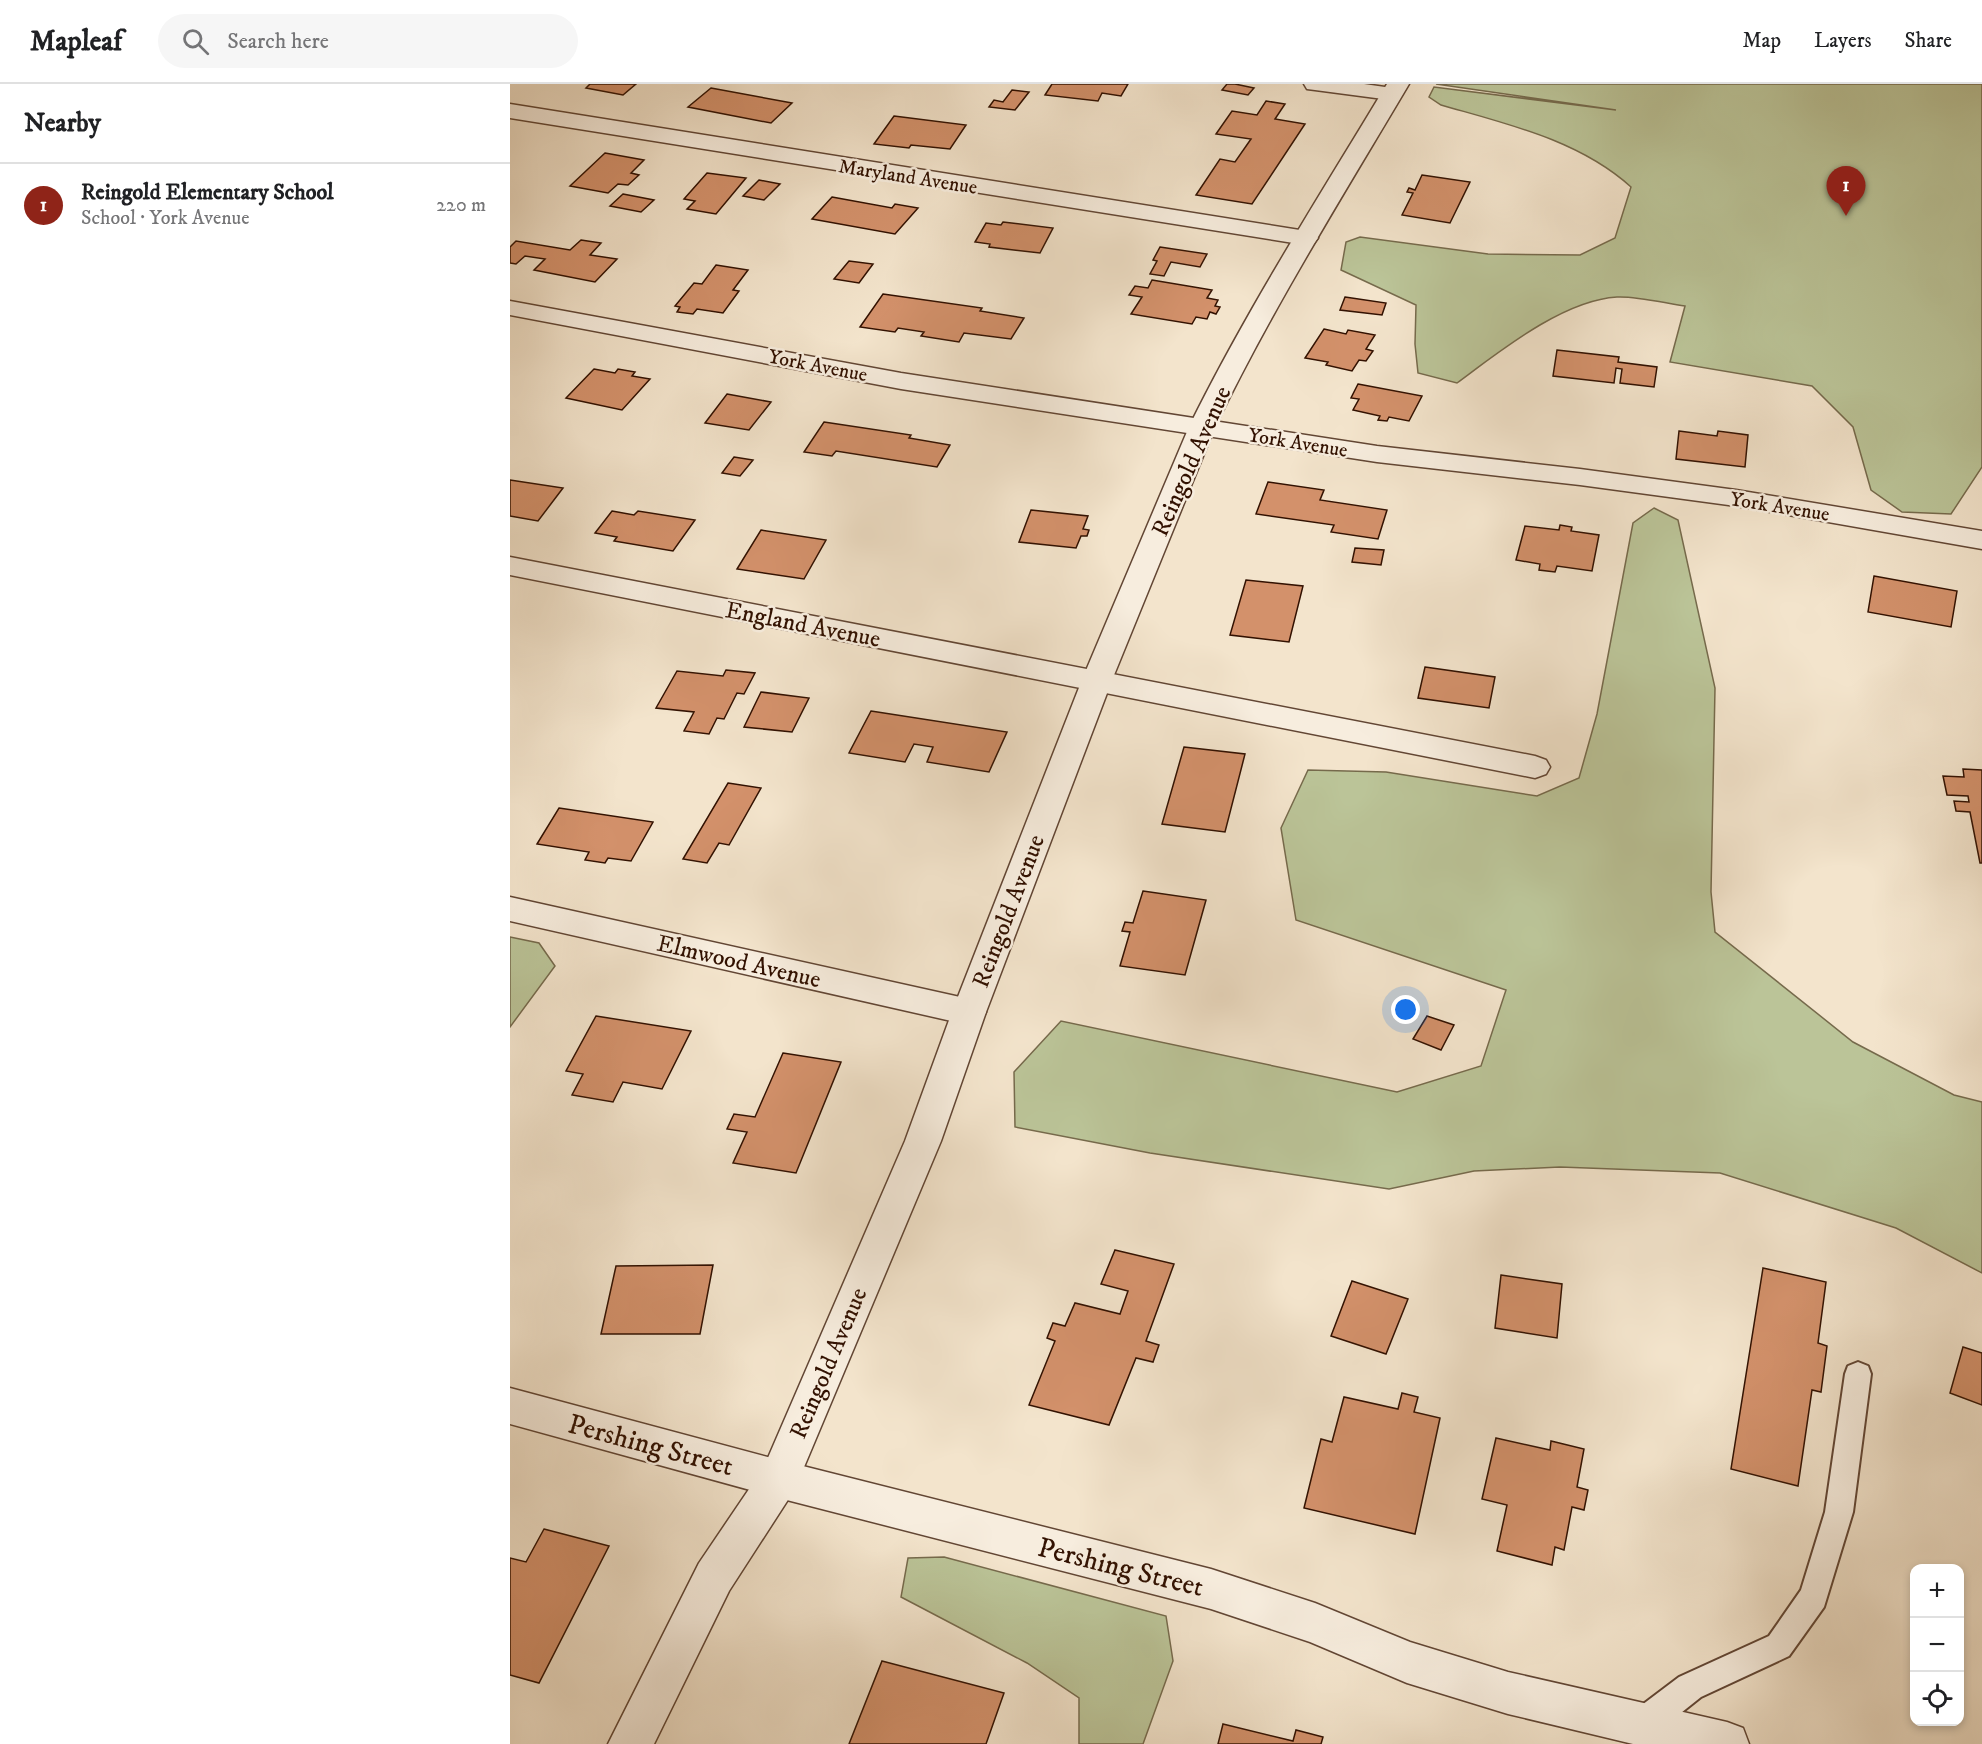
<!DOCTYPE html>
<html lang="en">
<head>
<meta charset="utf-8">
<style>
	:root { --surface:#fff; --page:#f6f6f6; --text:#202124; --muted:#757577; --line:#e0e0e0; --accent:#8f2418 }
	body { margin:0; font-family:"IM FELL DW Pica",serif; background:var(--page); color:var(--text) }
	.controls { position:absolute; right:18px; bottom:18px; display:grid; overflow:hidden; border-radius:12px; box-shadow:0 3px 9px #0003 }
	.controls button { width:54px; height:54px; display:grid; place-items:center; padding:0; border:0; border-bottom:2px solid var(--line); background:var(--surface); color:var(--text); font:30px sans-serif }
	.you { position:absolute; left:896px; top:926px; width:21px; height:21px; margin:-15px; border:4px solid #fff; border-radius:50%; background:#1a73e8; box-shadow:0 0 0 9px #1a73e833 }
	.badge { display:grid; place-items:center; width:39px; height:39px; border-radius:50%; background:var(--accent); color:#fff; font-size:20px; font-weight:700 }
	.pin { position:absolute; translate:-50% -50px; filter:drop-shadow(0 2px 3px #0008) }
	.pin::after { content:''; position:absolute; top:32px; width:21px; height:18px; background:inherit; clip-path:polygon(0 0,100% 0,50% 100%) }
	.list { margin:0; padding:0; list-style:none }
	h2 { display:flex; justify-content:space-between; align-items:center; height:78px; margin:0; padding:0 24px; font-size:26px }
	h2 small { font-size:20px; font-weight:400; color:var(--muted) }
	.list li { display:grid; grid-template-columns:39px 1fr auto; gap:18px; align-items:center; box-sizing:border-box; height:84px; padding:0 24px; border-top:2px solid var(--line) }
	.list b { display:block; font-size:22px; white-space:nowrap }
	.list p { margin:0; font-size:20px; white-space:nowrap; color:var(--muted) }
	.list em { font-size:20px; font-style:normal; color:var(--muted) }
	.icon { flex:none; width:33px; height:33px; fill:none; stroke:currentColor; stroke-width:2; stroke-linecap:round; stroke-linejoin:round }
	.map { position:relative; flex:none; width:1472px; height:1660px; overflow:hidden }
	header { display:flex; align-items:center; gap:36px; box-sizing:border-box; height:84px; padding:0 30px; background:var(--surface); border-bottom:2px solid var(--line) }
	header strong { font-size:28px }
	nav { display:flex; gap:33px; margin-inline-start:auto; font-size:21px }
	.search { width:420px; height:54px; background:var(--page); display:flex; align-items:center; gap:15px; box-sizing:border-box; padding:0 21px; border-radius:33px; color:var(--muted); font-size:22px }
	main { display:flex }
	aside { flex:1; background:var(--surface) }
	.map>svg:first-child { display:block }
	.green { fill:#bbc498; stroke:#766a4c; stroke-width:1.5 }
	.building { fill:#d3916b; stroke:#321101; stroke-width:1.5 }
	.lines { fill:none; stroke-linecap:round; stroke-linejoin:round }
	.service-casing { stroke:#624634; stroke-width:4 }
	.minor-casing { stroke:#624634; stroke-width:3 }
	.tertiary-casing { stroke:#624634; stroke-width:3 }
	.service { fill:#f7edde; fill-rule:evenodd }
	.minor { fill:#f7edde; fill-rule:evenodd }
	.tertiary { fill:#f7edde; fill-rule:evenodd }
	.labels { text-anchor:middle; stroke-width:5; stroke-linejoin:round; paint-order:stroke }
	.far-street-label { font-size:20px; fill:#321101; stroke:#f7edde }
	.street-label { font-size:24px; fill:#321101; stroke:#f7edde }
	.near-street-label { font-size:28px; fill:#321101; stroke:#f7edde }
</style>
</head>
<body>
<header>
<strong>Mapleaf</strong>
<div class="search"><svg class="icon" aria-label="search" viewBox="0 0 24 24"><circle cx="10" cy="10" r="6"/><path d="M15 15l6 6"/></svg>Search here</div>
<nav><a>Map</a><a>Layers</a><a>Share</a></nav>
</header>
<main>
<aside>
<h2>Nearby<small></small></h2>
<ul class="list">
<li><span class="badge">1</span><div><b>Reingold Elementary School</b><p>School · York Avenue</p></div><em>220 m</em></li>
</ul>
</aside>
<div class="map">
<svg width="1472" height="1660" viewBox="0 0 1472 1660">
	<rect width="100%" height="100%" fill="#f3e4cc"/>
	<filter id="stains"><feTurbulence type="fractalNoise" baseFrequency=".00333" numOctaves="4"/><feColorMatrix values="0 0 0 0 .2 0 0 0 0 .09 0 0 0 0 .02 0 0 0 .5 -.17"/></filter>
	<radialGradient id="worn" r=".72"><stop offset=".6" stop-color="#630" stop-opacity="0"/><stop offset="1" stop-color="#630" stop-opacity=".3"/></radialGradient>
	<!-- green -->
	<g class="green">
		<path d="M926,0H1472V383L1441,430L1392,428L1361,406L1343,343L1302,302L1160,278L1175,222C1154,219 1127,212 1107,213C1053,216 989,268 947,299L908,289L905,260L906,221L831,186L836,158L850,153L978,170L1070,171L1105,154L1121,103C1069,56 997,40 931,21L919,13L924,3L1106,26Z"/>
		<path d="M1144,424L1168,436L1205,604L1201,808L1205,848L1343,958L1444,1011L1472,1018V1189L1386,1144L1210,1089L1050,1083L964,1087L879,1105L640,1069L505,1043L504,988L551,937L887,1008L971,982L996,906L786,836L771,744L798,686L876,688L1027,712L1069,694L1087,630L1123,439Z"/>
		<path d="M0,853L29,859L45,882L0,943Z"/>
		<path d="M434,1473L656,1532L663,1577L633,1660H569V1614L517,1579L391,1513L398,1474Z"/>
	</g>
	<!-- building -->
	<g class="building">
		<path d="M80,0H126L113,11L76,4Z"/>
		<path d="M542,0H618L611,12L592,9L588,17L535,11Z"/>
		<path d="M717,0H725L744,4L738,11L712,6Z"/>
		<path d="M201,4L282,19L261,39L178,23Z"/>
		<path d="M502,6L519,8L505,26L479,23L484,16L493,18Z"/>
		<path d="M756,17L775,20L765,35L795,40L742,120L686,111L710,75L725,78L741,55L706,50L722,27L747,31Z"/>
		<path d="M384,32L456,41L440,65L401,61L399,64L364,60Z"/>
		<path d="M95,69L134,76L121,89L129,91L118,101L108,100L98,109L60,102Z"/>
		<path d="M197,89L236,94L206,130L177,125L185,117L174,115Z"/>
		<path d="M912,91L960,98L940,139L892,131L903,109L897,108L899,104L905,106Z"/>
		<path d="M249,96L270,100L254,116L233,112Z"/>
		<path d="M113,110L144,116L131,128L100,122Z"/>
		<path d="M322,113L382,124L385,120L408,124L385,150L302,135Z"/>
		<path d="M493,138L543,144L530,169L479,163L480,160L465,158L476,139L491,141Z"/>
		<path d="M71,156L91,159L80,171L107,175L85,198L24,186L35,175L15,172L6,180L0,179V163L6,157L60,166Z"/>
		<path d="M650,163L697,170L690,183L661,178L654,192L640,190L647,177L643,176Z"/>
		<path d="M339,177L363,180L349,199L324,195Z"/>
		<path d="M206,181L238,186L223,206L229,207L213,229L187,225L183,230L167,228L170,223L165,222L184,199L192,200Z"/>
		<path d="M642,196L702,206L697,214L708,216L705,222L710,223L706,230L700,228L697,235L686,233L682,240L621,230L632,213L619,211L625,202L638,204Z"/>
		<path d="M373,210L472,224L470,227L514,234L501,255L454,249L449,258L411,252L414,248L388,244L385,248L350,243Z"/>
		<path d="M835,213L876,219L872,231L830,226Z"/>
		<path d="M814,245L836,250L838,246L865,251L856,265L863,267L856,277L849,276L842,287L816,281L818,278L795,274Z"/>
		<path d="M1047,266L1109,273L1108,278L1147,283L1144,303L1110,299L1112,285L1106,284L1104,299L1043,292Z"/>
		<path d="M84,285L105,289L108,285L125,288L122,292L140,295L112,326L56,314Z"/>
		<path d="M848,300L912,312L899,337L879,333L877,337L868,336L870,332L843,326L849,315L841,314Z"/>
		<path d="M217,310L261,318L239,346L195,339Z"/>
		<path d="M314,338L401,351L399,354L440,361L427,383L326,367L322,372L294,368Z"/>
		<path d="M1169,347L1207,352L1208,347L1238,351L1235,383L1166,375Z"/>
		<path d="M224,373L243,376L230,392L212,389Z"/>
		<path d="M0,396L53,404L28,437L0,432Z"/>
		<path d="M758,398L814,406L810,416L877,426L868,455L821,448L824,441L746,430Z"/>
		<path d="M521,426L578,432L573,445L579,446L577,452H571L566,464L509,458Z"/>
		<path d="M102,427L124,431L128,427L185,436L163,467L104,457L107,453L85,449Z"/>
		<path d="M1050,441L1062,443L1061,447L1089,451L1082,487L1047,482L1045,488L1029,486L1030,480L1006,476L1015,442L1049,446Z"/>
		<path d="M251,446L316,456L294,495L227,485Z"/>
		<path d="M845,464L874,466L871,481L842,478Z"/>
		<path d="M1364,492L1447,507L1441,543L1358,528Z"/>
		<path d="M736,496L793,502L779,558L720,551Z"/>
		<path d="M915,583L985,593L979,624L908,614Z"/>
		<path d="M216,586L245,589L234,610L227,609L214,635L207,634L199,650L174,647L184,628L146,624L167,587L213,592Z"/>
		<path d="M251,608L299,614L282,648L234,643Z"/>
		<path d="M361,627L497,648L479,688L417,678L423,663L404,660L395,678L339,669Z"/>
		<path d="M674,663L735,670L715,748L652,740Z"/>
		<path d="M1453,685L1472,686V779H1470L1460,728L1446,727L1444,717L1459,718L1458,712L1437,711L1433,692L1454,693Z"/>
		<path d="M218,699L251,704L219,761L209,759L197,779L173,775Z"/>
		<path d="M49,724L143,738L121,777L98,774L95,779L75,776L79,768L27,760Z"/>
		<path d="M633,807L696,816L675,891L610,882L620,848L612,847L615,838L623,839Z"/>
		<path d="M86,932L181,947L152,1005L113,998L103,1018L62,1011L73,990L56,987Z"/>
		<path d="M917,932L944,941L931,966L903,955Z"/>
		<path d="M273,969L331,978L286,1089L223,1079L237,1048L217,1045L224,1030L245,1033Z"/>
		<path d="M605,1166L664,1180L636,1257L649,1261L643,1278L626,1274L599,1341L519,1321L545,1257L537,1254L543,1239L555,1242L565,1219L610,1230L618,1207L591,1200Z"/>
		<path d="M203,1181L190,1250H91L106,1182Z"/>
		<path d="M1253,1184L1316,1198L1308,1259L1317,1262L1311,1308L1302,1306L1288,1402L1221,1385Z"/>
		<path d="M991,1191L1052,1200L1047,1254L985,1244Z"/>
		<path d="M842,1197L898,1215L876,1270L821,1252Z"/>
		<path d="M1453,1263L1472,1269V1321L1440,1309Z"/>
		<path d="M892,1309L908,1313L904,1328L930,1334L905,1450L794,1424L811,1355L822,1358L834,1313L888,1325Z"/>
		<path d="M986,1354L1040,1366L1041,1357L1074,1365L1067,1403L1078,1406L1074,1426L1062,1423L1054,1466L1045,1463L1042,1481L987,1467L997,1421L972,1415Z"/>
		<path d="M34,1445L99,1462L29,1599L0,1591V1474L16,1478Z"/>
		<path d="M372,1577L494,1609L476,1660H339Z"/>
		<path d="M713,1640L783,1657L786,1646L813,1653L811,1660H708Z"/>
	</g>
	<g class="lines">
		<defs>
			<path id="service" d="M1348,1278L1358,1282L1361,1290L1343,1428L1314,1523L1279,1572L1191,1613L1142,1652L1131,1656L1120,1652L1116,1641L1120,1630L1169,1593L1259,1552L1291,1506L1315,1428L1335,1290L1338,1282Z"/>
			<g id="minor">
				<path d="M794,0H854L889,5L892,10L889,15L881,16L805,6L797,5Z"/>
				<path d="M0,20L796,147L804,149L808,154L804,159L796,161L0,34Z"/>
				<path d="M0,217L391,289L867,362L1070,385L1226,406L1472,447V465L1226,422L1070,401L867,378L391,305L0,231Z"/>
				<path d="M0,473L1025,672L1036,676L1040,683L1036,690L1025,694L0,491Z"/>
				<path d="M0,813L459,915L471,919L476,928L471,937L459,941L0,837Z"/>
				<path d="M0,1304L269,1376L701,1485L805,1519L900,1558L998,1588L1217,1638L1233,1644L1239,1660H1123L998,1630L897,1599L800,1558L701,1525L269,1414L0,1340Z"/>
			</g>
			<path id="tertiary" d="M877,0H899C832,113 762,225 705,343L602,596L476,928L431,1057L289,1395L283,1408L219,1507L144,1660H98L189,1479L254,1383L395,1057L442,928L572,596L679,343C737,225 809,113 877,0Z"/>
		</defs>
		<!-- service casing -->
		<use href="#service" class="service-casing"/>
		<!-- minor casing -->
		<use href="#minor" class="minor-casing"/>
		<!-- tertiary casing -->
		<use href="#tertiary" class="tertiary-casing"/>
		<!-- service -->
		<use href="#service" class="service"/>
		<!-- minor -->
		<use href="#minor" class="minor"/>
		<!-- tertiary -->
		<use href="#tertiary" class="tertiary"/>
	</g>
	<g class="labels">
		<!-- far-street labels -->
		<g class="far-street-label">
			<text transform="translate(398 92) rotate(9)" y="7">Maryland Avenue</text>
			<text transform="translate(308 281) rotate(11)" y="7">York Avenue</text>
			<text transform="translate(788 358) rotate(9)" y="7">York Avenue</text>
			<text transform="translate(1270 422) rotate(9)" y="7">York Avenue</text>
		</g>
		<!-- street labels -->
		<g class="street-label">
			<text transform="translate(681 377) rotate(-66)" y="8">Reingold Avenue</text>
			<text transform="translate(293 540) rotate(11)" y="8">England Avenue</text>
			<text transform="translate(498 827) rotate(-69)" y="8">Reingold Avenue</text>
			<text transform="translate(229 877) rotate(13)" y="8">Elmwood Avenue</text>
			<text transform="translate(318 1279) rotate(-67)" y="8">Reingold Avenue</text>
		</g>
		<!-- near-street labels -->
		<g class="near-street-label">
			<text transform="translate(141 1360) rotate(15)" y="10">Pershing Street</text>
			<text transform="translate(611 1482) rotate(14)" y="10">Pershing Street</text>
		</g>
	</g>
	<rect width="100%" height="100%" filter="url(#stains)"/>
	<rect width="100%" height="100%" fill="url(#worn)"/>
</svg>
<div class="controls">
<button>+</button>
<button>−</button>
<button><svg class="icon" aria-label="locate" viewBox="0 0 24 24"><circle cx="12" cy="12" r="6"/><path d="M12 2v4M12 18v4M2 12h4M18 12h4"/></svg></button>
</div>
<div class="you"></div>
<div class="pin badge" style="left:1336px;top:132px">1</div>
</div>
</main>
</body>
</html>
